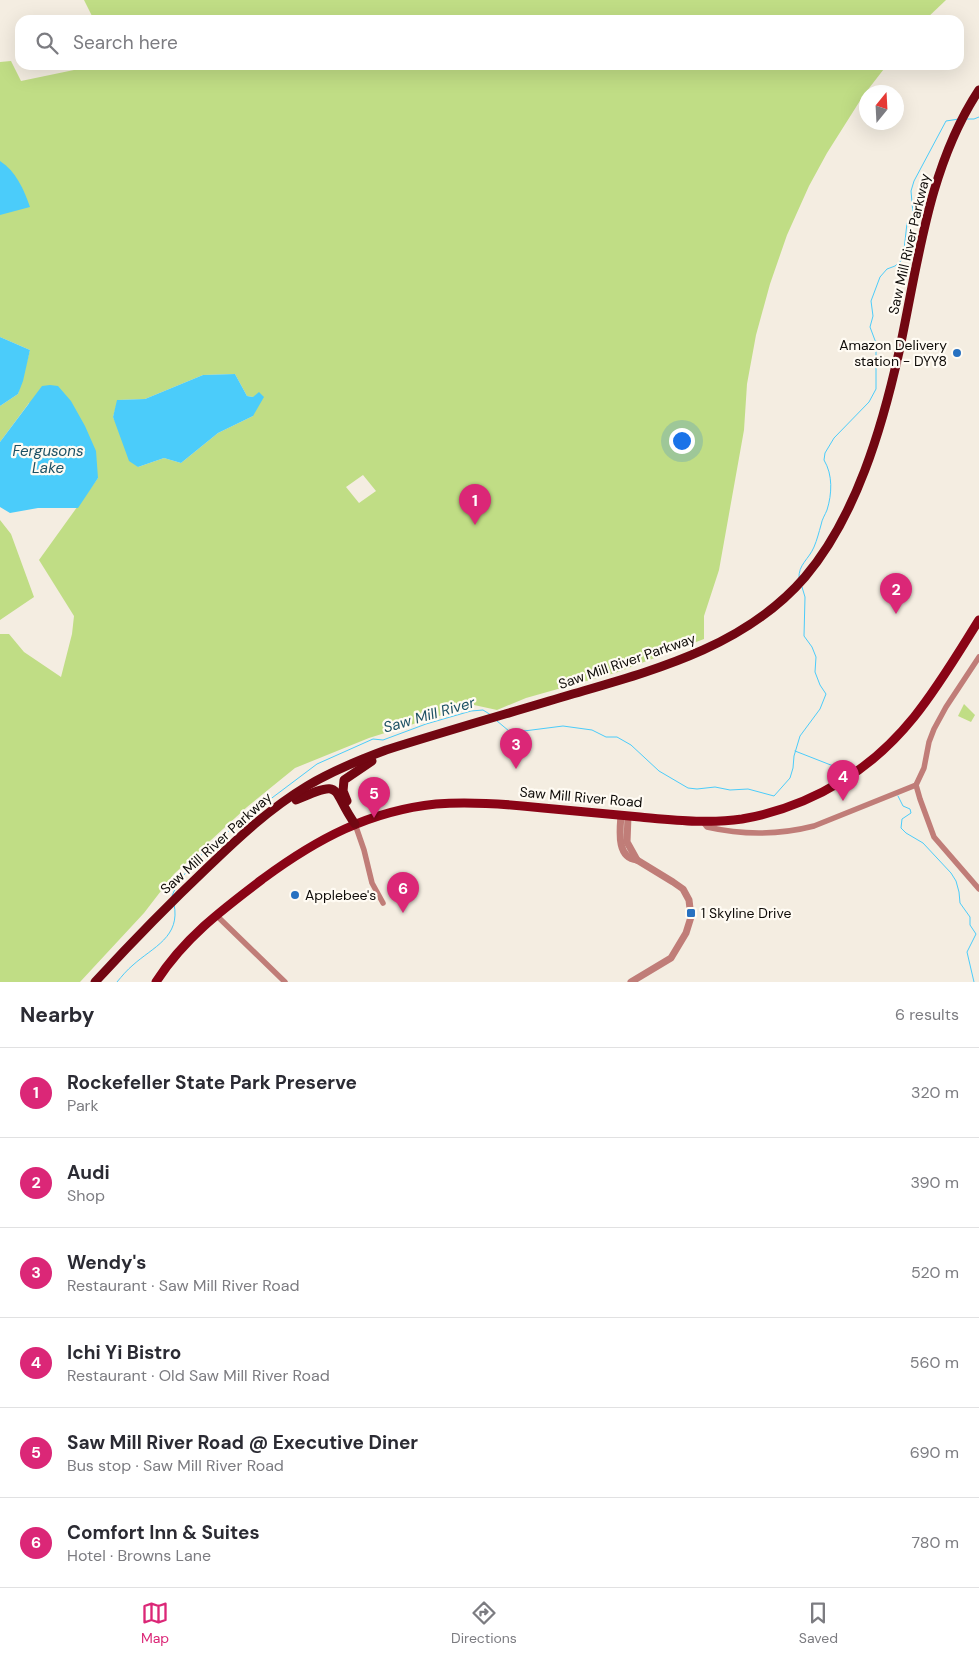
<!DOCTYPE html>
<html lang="en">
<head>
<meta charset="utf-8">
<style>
	:root { --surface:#fff; --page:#f7f7f7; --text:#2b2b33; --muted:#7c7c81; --line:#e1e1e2; --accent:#db2777 }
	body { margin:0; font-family:"DM Sans",sans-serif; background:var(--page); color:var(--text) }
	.compass { position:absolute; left:859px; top:85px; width:45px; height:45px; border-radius:50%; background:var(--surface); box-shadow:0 5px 20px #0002; rotate:18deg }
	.you { position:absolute; left:681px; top:440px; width:18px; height:18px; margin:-12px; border:4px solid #fff; border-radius:50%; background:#1a73e8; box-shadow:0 0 0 8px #1a73e833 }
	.badge { display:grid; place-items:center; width:32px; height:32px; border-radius:50%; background:var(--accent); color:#fff; font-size:16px; font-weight:700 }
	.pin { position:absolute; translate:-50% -41px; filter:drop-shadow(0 1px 2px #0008) }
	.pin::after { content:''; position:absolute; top:26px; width:18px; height:15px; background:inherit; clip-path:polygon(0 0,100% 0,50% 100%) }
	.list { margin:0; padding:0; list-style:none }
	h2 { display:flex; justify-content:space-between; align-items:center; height:65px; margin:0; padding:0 20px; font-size:21px }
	h2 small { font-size:16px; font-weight:400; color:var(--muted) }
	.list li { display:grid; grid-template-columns:32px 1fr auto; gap:15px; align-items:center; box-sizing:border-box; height:90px; padding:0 20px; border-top:1px solid var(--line) }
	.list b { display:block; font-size:19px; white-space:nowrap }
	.list p { margin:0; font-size:16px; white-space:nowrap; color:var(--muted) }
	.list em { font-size:16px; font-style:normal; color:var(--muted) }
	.icon { flex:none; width:28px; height:28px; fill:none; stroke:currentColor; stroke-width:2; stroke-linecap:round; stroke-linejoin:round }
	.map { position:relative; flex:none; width:979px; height:982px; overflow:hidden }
	.search { position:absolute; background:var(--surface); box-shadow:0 5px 20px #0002; left:15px; right:15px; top:15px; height:55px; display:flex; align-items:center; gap:12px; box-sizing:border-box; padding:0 18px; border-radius:15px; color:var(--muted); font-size:19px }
	.sheet { height:605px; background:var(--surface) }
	nav { display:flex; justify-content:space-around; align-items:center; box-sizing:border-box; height:70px; border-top:1px solid var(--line); background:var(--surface); font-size:14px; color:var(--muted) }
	nav a { display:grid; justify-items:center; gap:2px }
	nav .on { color:var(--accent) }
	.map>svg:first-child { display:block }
	.green { fill:#c0dd85; fill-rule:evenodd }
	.water { fill:#4bccfa }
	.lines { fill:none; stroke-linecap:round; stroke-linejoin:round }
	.stream { stroke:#4bccfa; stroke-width:1 }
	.minor { stroke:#c07d78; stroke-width:5.5 }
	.tertiary { stroke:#c07d78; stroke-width:7 }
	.primary { stroke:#8a0416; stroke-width:9 }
	.trunk { stroke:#720712; stroke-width:9 }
	.poi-dot { fill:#2771c1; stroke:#fffbf3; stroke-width:2 }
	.labels { text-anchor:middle; stroke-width:4.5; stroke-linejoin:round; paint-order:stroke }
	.street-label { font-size:14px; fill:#0e0b08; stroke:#fffbf3 }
	.poi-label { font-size:14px; fill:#0e0b08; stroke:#fffbf3; text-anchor:start }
	.water-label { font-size:15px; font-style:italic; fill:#1d5164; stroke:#fffbf3 }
</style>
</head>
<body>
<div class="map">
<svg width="979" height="982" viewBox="0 0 979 982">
	<rect width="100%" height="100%" fill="#f4ede1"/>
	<!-- green -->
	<g class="green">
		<path d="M84,0H946L925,20H94Z"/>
		<path d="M11,61L21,81L98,65H887L863,96L827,153L809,186L787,235L770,284L756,335L747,384L744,430L719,570L704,616V639L618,672L526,698L497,710L474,705L369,738L295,768L247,807L174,874L144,913L80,982H0V634H9L24,652L61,677L72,634L74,616L39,560L98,478L29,403L0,442V406L18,394L30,350L0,337V62ZM235,374L247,396L253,397V416L218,433L181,463L164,458L138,467L113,417L118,400L145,399L203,375ZM363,475L376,491L359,503L346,487Z"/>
		<path d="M0,520L11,534L34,597L0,620V624Z"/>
		<path d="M964,704L975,715L971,722L958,716Z"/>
	</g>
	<!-- water -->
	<g class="water">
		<path d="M0,161C16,171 24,190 30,207L0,215Z"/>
		<path d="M0,337L30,350L23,381L18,394L0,406Z"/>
		<path d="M235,374L247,396L253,397L259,392L264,397L253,416L218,433L181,463L164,458L138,467L129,461L113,417L117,400L145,399L203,375Z"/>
		<path d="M50,385L58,386L71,401L85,426L96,451L98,478L78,508H38L10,513L0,507V442L42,386Z"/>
	</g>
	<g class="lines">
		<!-- stream -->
		<g class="stream">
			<path d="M965,119H974L979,117"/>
			<path d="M799,578C798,565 809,559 814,547C817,540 819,532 821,525C822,519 825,515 827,510C832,494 833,475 824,460L825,453L834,438L869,402L876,389V343L870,327L873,316L871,301L880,277L887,269L895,266L903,259L907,223L913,214L911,191L914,181L946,121L959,119"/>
			<path d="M497,721L509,731H524L563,726L592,730L606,737H617L631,745L659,771L688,788L697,789L715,787L730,790L748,789L774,796L790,778L793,768L794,756L800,736L820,709L826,694L820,685L815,672L816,657L812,647L804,636L805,597L802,587"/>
			<path d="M795,751L841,769"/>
			<path d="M898,796L903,806L910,809L911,813L902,819L901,828L906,833L923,843L951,873L956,881L959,892L960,903L970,917V925L976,934L967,952L974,982"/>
			<path d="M172,896L178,882L199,857L232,828L317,764L373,739L383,740L426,724L471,711L483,710L491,715"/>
			<path d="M117,982C122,976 127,970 133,965C153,947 181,937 174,904"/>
		</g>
		<!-- minor -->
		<g class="minor">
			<path d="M916,785L920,799L934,837L979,889"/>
			<path d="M703,822L707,827C742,835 779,835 814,826L916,785L924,768L929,742L934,729L946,707L979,657"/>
			<path d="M355,824L364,850L372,883L383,903"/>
			<path d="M216,915L285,982"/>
		</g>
		<!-- tertiary -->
		<g class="tertiary">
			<path d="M621,815C620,830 616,858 637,860L673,882L683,889L689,900L691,917L686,933L671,958L631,982"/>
			<path d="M628,816L627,842L637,860"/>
		</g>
		<!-- primary -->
		<path class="primary" d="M156,982C184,938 223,909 264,878C317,839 369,811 436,804C472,801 507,804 543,808C575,811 608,814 640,817C674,820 708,824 742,819C777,813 811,800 842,781C907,742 940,682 979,620"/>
		<!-- trunk -->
		<g class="trunk">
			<path d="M296,800C345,778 330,789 355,824"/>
			<path d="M347,801L343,791L344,780L372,761"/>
			<path d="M95,982C131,943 168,905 207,868C238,838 269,809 307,786C332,771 359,760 386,750C446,731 506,714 566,696C651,671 744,648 805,577C856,517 882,428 899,352C918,264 928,167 979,90"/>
		</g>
	</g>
	<!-- markers -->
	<g class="poi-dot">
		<circle cx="957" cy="353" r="5"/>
		<circle cx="295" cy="895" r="5"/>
		<rect x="686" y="908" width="10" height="10" rx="2.5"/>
	</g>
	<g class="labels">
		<!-- street labels -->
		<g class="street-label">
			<text transform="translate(909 244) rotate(-77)" y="5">Saw Mill River Parkway</text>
			<text transform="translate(627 661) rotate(-19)" y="5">Saw Mill River Parkway</text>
			<text transform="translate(581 797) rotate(5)" y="5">Saw Mill River Road</text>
			<text transform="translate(216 843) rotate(-42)" y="5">Saw Mill River Parkway</text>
		</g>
		<!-- poi labels -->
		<g class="poi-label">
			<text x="947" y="350" text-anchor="end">Amazon Delivery<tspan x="947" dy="16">station - DYY8</tspan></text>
			<text x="305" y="900">Applebee's</text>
			<text x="701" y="918">1 Skyline Drive</text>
		</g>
		<!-- water labels -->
		<g class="water-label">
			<text x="48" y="456">Fergusons<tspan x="48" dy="17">Lake</tspan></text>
			<text transform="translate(429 715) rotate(-16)" y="5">Saw Mill River</text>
		</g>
	</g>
</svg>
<svg class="compass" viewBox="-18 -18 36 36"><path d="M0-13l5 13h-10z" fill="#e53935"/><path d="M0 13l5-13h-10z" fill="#7c7c81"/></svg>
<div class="you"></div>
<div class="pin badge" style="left:475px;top:525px">1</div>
<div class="pin badge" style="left:896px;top:614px">2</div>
<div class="pin badge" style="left:516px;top:769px">3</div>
<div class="pin badge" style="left:843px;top:801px">4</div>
<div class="pin badge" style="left:374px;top:818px">5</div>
<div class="pin badge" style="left:403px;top:913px">6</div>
<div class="search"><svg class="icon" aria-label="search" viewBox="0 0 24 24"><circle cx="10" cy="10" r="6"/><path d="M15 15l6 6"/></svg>Search here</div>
</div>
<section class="sheet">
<h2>Nearby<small>6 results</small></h2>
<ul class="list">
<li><span class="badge">1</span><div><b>Rockefeller State Park Preserve</b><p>Park</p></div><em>320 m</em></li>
<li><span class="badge">2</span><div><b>Audi</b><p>Shop</p></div><em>390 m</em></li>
<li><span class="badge">3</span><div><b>Wendy's</b><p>Restaurant · Saw Mill River Road</p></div><em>520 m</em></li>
<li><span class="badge">4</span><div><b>Ichi Yi Bistro</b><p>Restaurant · Old Saw Mill River Road</p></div><em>560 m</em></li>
<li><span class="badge">5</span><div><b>Saw Mill River Road @ Executive Diner</b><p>Bus stop · Saw Mill River Road</p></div><em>690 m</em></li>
<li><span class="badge">6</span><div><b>Comfort Inn &amp; Suites</b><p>Hotel · Browns Lane</p></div><em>780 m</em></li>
</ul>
</section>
<nav>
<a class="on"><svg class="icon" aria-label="map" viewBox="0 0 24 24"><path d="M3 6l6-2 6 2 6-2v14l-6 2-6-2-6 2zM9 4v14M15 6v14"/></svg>Map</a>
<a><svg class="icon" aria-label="directions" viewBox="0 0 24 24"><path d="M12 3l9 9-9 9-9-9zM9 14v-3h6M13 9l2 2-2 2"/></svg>Directions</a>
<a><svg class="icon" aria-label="saved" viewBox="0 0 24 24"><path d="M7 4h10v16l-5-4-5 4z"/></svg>Saved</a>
</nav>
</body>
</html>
